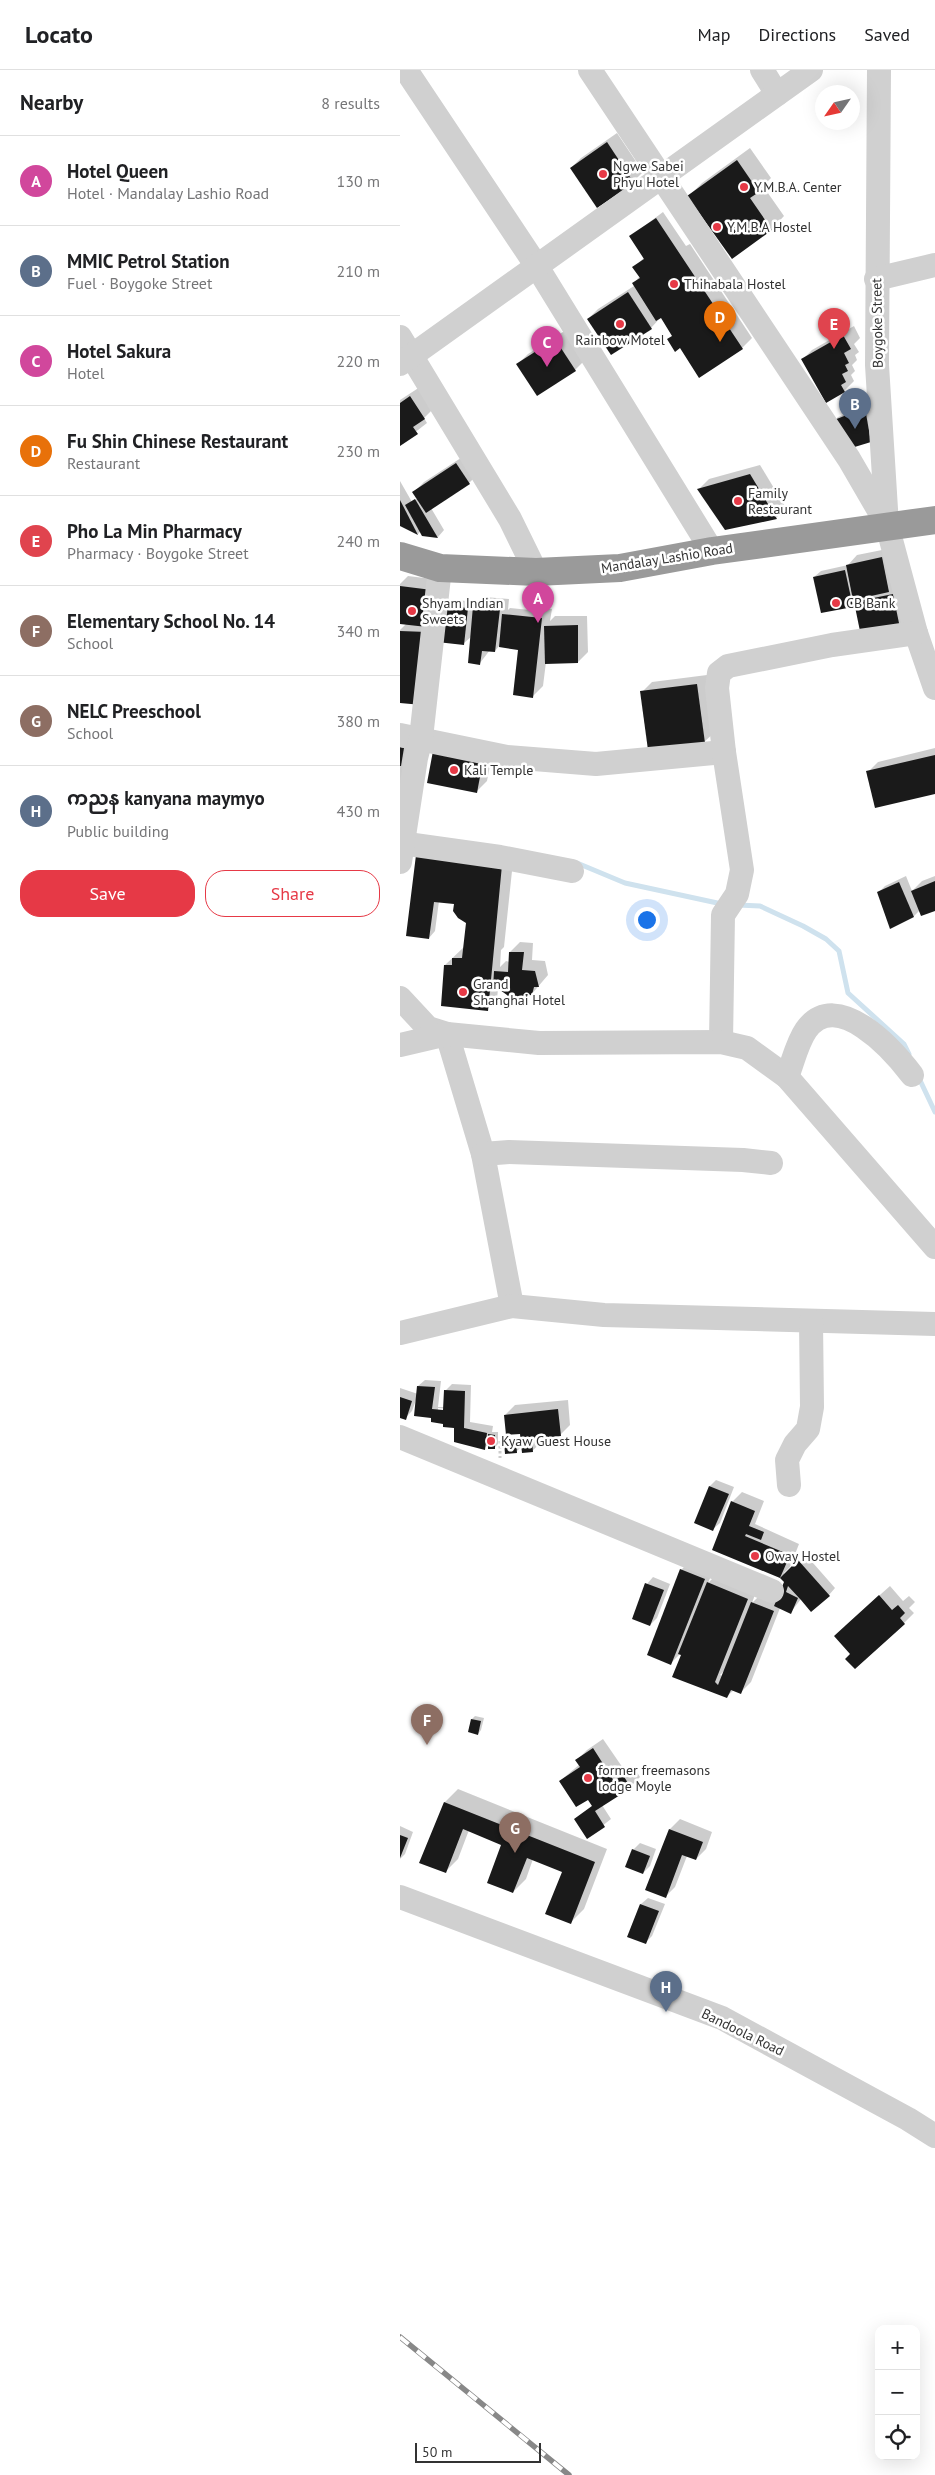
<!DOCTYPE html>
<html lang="en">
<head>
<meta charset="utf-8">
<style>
	:root { --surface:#fff; --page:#f2f2f2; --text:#202124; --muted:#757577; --line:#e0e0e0; --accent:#e63946 }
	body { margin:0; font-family:"PT Sans","Noto Sans Myanmar",sans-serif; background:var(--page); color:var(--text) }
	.controls { position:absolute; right:15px; bottom:15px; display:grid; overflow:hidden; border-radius:10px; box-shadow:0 5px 20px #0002 }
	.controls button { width:45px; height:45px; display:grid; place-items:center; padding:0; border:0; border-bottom:1px solid var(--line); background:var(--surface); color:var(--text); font:25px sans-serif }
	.compass { position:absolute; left:415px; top:15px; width:45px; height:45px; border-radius:50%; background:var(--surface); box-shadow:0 5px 20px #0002; rotate:236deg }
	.scale { position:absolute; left:15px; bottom:12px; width:126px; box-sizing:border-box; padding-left:5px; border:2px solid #333; border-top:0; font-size:14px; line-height:18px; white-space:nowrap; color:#333; -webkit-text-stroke:4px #fff; paint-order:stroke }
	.you { position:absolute; left:246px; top:849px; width:18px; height:18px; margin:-12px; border:4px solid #fff; border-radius:50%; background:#1a73e8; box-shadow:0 0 0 8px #1a73e833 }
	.badge { display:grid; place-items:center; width:32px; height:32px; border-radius:50%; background:var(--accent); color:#fff; font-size:16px; font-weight:700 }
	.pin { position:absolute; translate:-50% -41px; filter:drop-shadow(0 1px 2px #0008) }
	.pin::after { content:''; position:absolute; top:26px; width:18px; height:15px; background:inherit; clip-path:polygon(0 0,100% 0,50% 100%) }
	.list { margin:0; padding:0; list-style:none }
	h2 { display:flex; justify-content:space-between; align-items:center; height:65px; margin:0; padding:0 20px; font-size:21px }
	h2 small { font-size:16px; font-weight:400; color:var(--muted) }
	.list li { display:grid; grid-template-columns:32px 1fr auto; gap:15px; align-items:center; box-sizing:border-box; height:90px; padding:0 20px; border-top:1px solid var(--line) }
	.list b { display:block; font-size:19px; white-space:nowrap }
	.list p { margin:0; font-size:16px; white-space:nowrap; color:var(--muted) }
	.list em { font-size:16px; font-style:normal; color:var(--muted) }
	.actions { display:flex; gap:10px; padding:15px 20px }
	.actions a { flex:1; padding:11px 0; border:1px solid var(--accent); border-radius:20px; text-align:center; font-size:18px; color:var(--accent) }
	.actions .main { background:var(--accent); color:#fff }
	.icon { flex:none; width:28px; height:28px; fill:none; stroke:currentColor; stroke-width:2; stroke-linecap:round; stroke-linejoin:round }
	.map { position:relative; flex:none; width:535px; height:2405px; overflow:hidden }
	header { display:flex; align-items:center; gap:30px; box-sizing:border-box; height:70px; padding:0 25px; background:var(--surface); border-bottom:1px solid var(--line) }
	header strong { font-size:24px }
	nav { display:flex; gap:28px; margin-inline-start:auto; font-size:18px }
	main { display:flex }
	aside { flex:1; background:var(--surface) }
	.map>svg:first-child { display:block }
	.shadow { fill:#0003; fill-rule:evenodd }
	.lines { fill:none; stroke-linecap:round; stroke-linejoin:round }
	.stream { stroke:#cfe2ee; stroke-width:5 }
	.building { fill:#1a1a1a }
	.path { stroke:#cdcdcd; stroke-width:3; stroke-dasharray:2.5 2.5; stroke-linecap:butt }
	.minor { stroke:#d0d0d0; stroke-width:24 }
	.highway { stroke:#9a9a9a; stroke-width:28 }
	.rail-casing { stroke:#888; stroke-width:5.5 }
	.rail { stroke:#fff; stroke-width:4; stroke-dasharray:11; stroke-linecap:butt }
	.poi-dot { fill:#e63946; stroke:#fff; stroke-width:2 }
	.labels { text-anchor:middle; stroke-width:5; stroke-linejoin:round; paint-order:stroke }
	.poi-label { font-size:14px; fill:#333; stroke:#fff; text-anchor:start }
	.street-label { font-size:14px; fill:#333; stroke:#fff }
</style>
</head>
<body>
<header>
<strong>Locato</strong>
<nav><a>Map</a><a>Directions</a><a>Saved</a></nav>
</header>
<main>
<aside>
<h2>Nearby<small>8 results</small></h2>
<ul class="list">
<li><span class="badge" style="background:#d1479c">A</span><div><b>Hotel Queen</b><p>Hotel · Mandalay Lashio Road</p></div><em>130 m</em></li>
<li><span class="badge" style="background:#5c6f8a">B</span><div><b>MMIC Petrol Station</b><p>Fuel · Boygoke Street</p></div><em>210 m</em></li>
<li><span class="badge" style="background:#d1479c">C</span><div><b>Hotel Sakura</b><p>Hotel</p></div><em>220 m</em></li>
<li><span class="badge" style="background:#e8710a">D</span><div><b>Fu Shin Chinese Restaurant</b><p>Restaurant</p></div><em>230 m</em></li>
<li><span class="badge" style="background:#e0444e">E</span><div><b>Pho La Min Pharmacy</b><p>Pharmacy · Boygoke Street</p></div><em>240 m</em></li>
<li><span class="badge" style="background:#8d6e63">F</span><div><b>Elementary School No. 14</b><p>School</p></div><em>340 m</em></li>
<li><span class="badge" style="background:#8d6e63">G</span><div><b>NELC Preeschool</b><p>School</p></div><em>380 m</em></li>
<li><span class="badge" style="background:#5c6f8a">H</span><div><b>ကညန kanyana maymyo</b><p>Public building</p></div><em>430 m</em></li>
</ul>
<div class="actions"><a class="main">Save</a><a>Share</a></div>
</aside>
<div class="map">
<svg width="535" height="2405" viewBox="0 0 535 2405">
	<rect width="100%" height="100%" fill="#fff"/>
	<!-- shadow -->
	<g class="shadow">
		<path d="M217,63L243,102L233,112L198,137L171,98L181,88Z"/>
		<path d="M350,78L371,108L363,116L384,146L372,159L332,187L289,126L302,113Z"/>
		<path d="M263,142L286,176L290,174L352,268L342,278L273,265L261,247L251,258L188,249L198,239L234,216L233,214L240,206L234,197L245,187L231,166Z"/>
		<path d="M454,256L460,268L454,274L459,282L455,285L457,290L452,295L455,301L451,305L454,311L444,321L402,290L412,280Z"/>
		<path d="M166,260L185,290L175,300L118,294L128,284Z"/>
		<path d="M20,317L34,338L24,348L27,353L0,374V330Z"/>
		<path d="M467,336L473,368L435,350L438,347Z"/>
		<path d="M67,384L79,403L69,413L31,438L44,460L38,467L23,465L21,461L18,464L0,455V411L12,432L21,426L14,422L24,412Z"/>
		<path d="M360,395L386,438L376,448L299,419L309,409Z"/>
		<path d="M492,478L509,547L499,557L456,532L452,535L414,507L421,501L448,495L457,485Z"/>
		<path d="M8,506L41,510L0,631V560L7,553L0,552V514Z"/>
		<path d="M84,527L109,529L108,540L110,538L130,540L133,536L152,539L150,551L155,546H187L188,582L178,592H146L143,616L133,626L120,579L99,576L95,581L90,580L80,593L72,566L63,574L42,536L49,529L74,532L73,538Z"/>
		<path d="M307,605L315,662L304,672L242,622L252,612Z"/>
		<path d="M0,666L13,668L0,721Z"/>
		<path d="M535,678V723L468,702L478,692Z"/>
		<path d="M93,680L87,711L77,721L28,712Z"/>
		<path d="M114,782L104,877L101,880L100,897L106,891L110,892V882L120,872L133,873L132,890L145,891L148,905L125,932L98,919L97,929L87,939L45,895L64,877L67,853L56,833L39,831L35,861L29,868L12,829Z"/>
		<path d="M506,806L512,821L522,811L535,806V839L520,840L514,846L478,823L485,816Z"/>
		<path d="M25,1310L41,1311L38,1337H45V1321L52,1314L71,1315L70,1352L93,1356L92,1362H98V1374L95,1377L89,1374L84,1378L56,1357L33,1347L16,1330L12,1341L5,1348L0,1346V1318L18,1324V1316ZM38,1338L50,1339L49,1341H38Z"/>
		<path d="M168,1330L170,1355L160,1365L142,1366L143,1371L132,1381L121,1363L105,1345L115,1335Z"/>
		<path d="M119,1367L120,1378L117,1381L105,1371L108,1368Z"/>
		<path d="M316,1410L334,1417L320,1453L313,1459L310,1416Z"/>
		<path d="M342,1422L364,1431L355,1454L399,1474L390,1497L384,1503L385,1505L406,1485L435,1518L429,1525L401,1529L391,1542L380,1538L351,1612L341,1622L334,1620L327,1626L282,1585L280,1584L271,1593L281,1500L291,1490L314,1499L308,1513L318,1503L357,1519L352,1533L362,1523L378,1529L386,1512L380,1506L313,1480L332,1432ZM326,1599L323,1606L320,1605Z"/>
		<path d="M253,1507L270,1514L257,1548L250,1555L247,1514Z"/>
		<path d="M490,1516L503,1531L509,1526L515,1532L509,1538L514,1543L504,1553L452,1584L445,1556Z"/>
		<path d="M75,1646L84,1648L81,1660L78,1664L72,1649Z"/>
		<path d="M203,1669L225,1701L233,1696L240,1707L230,1717L202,1735L211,1749L188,1767L176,1749L193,1735L188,1728L160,1711L180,1694L177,1690L187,1680Z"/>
		<path d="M58,1719L207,1779L184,1839L171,1852L163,1801L133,1789L126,1809L113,1822L103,1774L69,1760L58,1789L45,1802L21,1792L45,1732Z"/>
		<path d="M280,1749L312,1762L306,1779L296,1789L287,1786L275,1817L265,1827L246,1819L270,1759Z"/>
		<path d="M0,1756L13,1762L5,1784L0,1789Z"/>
		<path d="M240,1773L256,1779L250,1796L243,1803L233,1780Z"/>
		<path d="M248,1828L265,1834L252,1866L245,1873L229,1866L241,1834Z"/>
	</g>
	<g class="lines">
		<!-- stream -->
		<g class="stream">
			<path d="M177,793L225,813L322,834"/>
			<path d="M338,835L360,836L403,856L426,869L439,881L448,923L504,974L509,984"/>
			<path d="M518,1006L535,1042"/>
		</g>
	</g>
	<!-- building -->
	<g class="building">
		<path d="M207,72L234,113L197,138L170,98Z"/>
		<path d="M337,90L359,122L350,128L372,160L332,189L287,126Z"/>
		<path d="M256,148L343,279L299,308L280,278L275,282L267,269L272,266L261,248L256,251L232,213L240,208L232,197L244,189L229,166Z"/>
		<path d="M228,222L252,259L211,285L187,249Z"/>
		<path d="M443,265L451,279L444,283L449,293L445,295L448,301L442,304L446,312L441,315L445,322L426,333L401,289Z"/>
		<path d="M155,269L176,301L137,326L116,294Z"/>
		<path d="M10,326L25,349L13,357L18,364L0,376V333Z"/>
		<path d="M465,338L471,372L448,379L434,350Z"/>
		<path d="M56,393L70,414L26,443L12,422Z"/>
		<path d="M350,404L377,449L325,460L297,419Z"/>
		<path d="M15,429L38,468L22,466L5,435Z"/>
		<path d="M0,430L18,465L0,456Z"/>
		<path d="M482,487L489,522L453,530L446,495Z"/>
		<path d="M445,500L453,537L421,543L413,507Z"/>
		<path d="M0,516L32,520L27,557L0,554Z"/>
		<path d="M493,524L500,558L461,566L454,532Z"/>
		<path d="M41,535L68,538L64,575L37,572Z"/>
		<path d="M73,536L100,539L95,582L82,581L80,595L68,593Z"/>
		<path d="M102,544L142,548L133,628L113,625L118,580L99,577Z"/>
		<path d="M178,555V593L145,594L144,556Z"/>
		<path d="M0,561L27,562L22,635L0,633Z"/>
		<path d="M297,614L305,673L248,680L240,621Z"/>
		<path d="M0,677L4,678L1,696H0Z"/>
		<path d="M33,681L83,690L77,723L27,713Z"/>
		<path d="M535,685V724L475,738L466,701Z"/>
		<path d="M16,785L102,795L88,941L41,936L44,895H52V888H62L66,853L58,848L53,841L54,834L34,832L29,869L6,866Z"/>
		<path d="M535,811V841L521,846L511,821Z"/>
		<path d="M499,812L514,847L490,859L477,822Z"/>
		<path d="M109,882H124L122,900L135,901L139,917H134L132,925H125V934H107V925L100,920L93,919L94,901L108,902Z"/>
		<path d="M17,1316L35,1317L32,1339L43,1340L44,1320L65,1321L64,1358L87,1363L85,1380L54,1372V1358L43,1357V1354L31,1352V1348L14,1346Z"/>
		<path d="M0,1327L12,1331L6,1350L0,1348Z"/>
		<path d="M158,1339L161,1366L132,1369L133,1382L122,1383L120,1364L106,1365L104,1345Z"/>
		<path d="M88,1364L95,1365V1379H88Z"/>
		<path d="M116,1370L117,1383L105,1384L104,1371Z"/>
		<path d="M309,1416L329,1424L313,1461L294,1453Z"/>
		<path d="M331,1431L355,1441L349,1456L364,1462L361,1470L346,1464L345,1466L390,1485L380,1508L398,1490L430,1526L411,1542L401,1530L388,1516L386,1522L398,1528L391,1544L374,1536L384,1512L380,1508L312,1480Z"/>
		<path d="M280,1499L305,1509L271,1595L247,1585Z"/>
		<path d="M307,1512L348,1529L315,1612L318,1615L351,1532L374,1541L341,1624L331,1620L327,1628L272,1607L281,1585L278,1584Z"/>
		<path d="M245,1513L264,1520L250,1556L232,1549Z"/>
		<path d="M479,1525L492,1540L498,1535L505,1543L500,1548L505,1554L455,1599L445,1589L450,1584L434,1566Z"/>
		<path d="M71,1649L81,1651L78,1665L68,1662Z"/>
		<path d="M193,1678L214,1711L223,1705L231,1718L195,1741L205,1757L187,1769L174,1749L192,1736L188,1730L176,1737L159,1711L180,1697L175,1690Z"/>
		<path d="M44,1732L195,1792L171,1854L145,1844L162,1802L127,1788L113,1823L87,1813L101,1775L63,1759L46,1803L19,1793Z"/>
		<path d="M269,1759L303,1772L296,1790L282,1785L266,1828L245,1820Z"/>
		<path d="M0,1765L8,1768L0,1788Z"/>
		<path d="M232,1779L250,1786L243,1804L225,1797Z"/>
		<path d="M240,1834L259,1841L246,1874L227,1867Z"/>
	</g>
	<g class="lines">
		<!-- path -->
		<path class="path" d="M95,1371H100V1388"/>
		<!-- minor -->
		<g class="minor">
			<path d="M6,0L136,195L312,481"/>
			<path d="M190,0L449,389L485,451"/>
			<path d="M362,0L377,24"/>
			<path d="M479,0L477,295L487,455L516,563L535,618"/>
			<path d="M476,209L535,195"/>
			<path d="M0,267L110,449L136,502"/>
			<path d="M0,294L411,0"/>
			<path d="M0,665L107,687L196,694L324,682"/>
			<path d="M0,773L100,787L172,801"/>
			<path d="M0,792L16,688L21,668L40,498"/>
			<path d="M0,928L28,958L47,964L83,1084L112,1236"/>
			<path d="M321,972L323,845L337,824L342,800L324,682L317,618L319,603L328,596L432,575L516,563"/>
			<path d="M0,975L47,964L139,973L321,972L347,978L387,1007L535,1177"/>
			<path d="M387,1007C393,992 397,973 406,960C437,917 493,980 512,1005"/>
			<path d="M83,1084L109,1082L343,1090L371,1093"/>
			<path d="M0,1263L112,1236L204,1245L535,1254"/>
			<path d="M0,1367L372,1521"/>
			<path d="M389,1415L387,1390L395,1374L408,1359L412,1337L411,1251"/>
			<path d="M0,1827L322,1948L508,2049L535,2066"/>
		</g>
		<!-- highway -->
		<path class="highway" d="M0,486L40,498L136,502L220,498L312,481L535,450"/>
		<defs>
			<path id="rail" d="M0,2267L169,2405"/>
		</defs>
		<!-- rail casing -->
		<use href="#rail" class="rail-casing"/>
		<!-- rail -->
		<use href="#rail" class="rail"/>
	</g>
	<!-- markers -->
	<g class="poi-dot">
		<circle cx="203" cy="104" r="5"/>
		<circle cx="344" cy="117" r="5"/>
		<circle cx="317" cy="157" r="5"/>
		<circle cx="274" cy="214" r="5"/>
		<circle cx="220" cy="254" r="5"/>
		<circle cx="338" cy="431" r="5"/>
		<circle cx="436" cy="533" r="5"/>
		<circle cx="12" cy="541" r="5"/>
		<circle cx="54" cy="700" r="5"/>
		<circle cx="63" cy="922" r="5"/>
		<circle cx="91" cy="1371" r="5"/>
		<circle cx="355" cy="1486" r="5"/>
		<circle cx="188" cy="1708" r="5"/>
	</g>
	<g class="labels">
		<!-- poi labels -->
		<g class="poi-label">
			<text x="213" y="101">Ngwe Sabei<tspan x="213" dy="16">Phyu Hotel</tspan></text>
			<text x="354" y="122">Y.M.B.A. Center</text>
			<text x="327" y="162">Y.M.B.A Hostel</text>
			<text x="284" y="219">Thihabala Hostel</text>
			<text x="220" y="275" text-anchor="middle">Rainbow Motel</text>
			<text x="348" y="428">Family<tspan x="348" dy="16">Restaurant</tspan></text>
			<text x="22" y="538">Shyam Indian<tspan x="22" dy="16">Sweets</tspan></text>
			<text x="446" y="538">CB Bank</text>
			<text x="64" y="705">Kali Temple</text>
			<text x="73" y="919">Grand<tspan x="73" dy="16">Shanghai Hotel</tspan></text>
			<text x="101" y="1376">Kyaw Guest House</text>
			<text x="365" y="1491">Oway Hostel</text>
			<text x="198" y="1705">former freemasons<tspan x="198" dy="16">lodge Moyle</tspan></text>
		</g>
		<!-- street labels -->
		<g class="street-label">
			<text transform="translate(477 253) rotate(-91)" y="5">Boygoke Street</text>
			<text transform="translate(267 488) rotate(-9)" y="5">Mandalay Lashio Road</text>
			<text transform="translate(343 1962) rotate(26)" y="5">Bandoola Road</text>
		</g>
	</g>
</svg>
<div class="controls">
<button>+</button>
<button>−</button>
<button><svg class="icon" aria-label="locate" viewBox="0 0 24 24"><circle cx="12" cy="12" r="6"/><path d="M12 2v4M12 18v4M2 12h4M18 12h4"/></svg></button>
</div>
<svg class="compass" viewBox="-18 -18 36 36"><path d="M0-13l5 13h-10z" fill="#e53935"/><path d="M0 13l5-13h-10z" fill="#757577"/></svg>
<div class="scale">50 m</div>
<div class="you"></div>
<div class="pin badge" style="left:138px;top:553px;background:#d1479c">A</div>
<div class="pin badge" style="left:455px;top:359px;background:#5c6f8a">B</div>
<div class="pin badge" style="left:147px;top:297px;background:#d1479c">C</div>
<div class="pin badge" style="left:320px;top:272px;background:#e8710a">D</div>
<div class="pin badge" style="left:434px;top:279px;background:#e0444e">E</div>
<div class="pin badge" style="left:27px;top:1675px;background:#8d6e63">F</div>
<div class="pin badge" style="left:115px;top:1783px;background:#8d6e63">G</div>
<div class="pin badge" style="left:266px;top:1942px;background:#5c6f8a">H</div>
</div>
</main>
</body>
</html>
